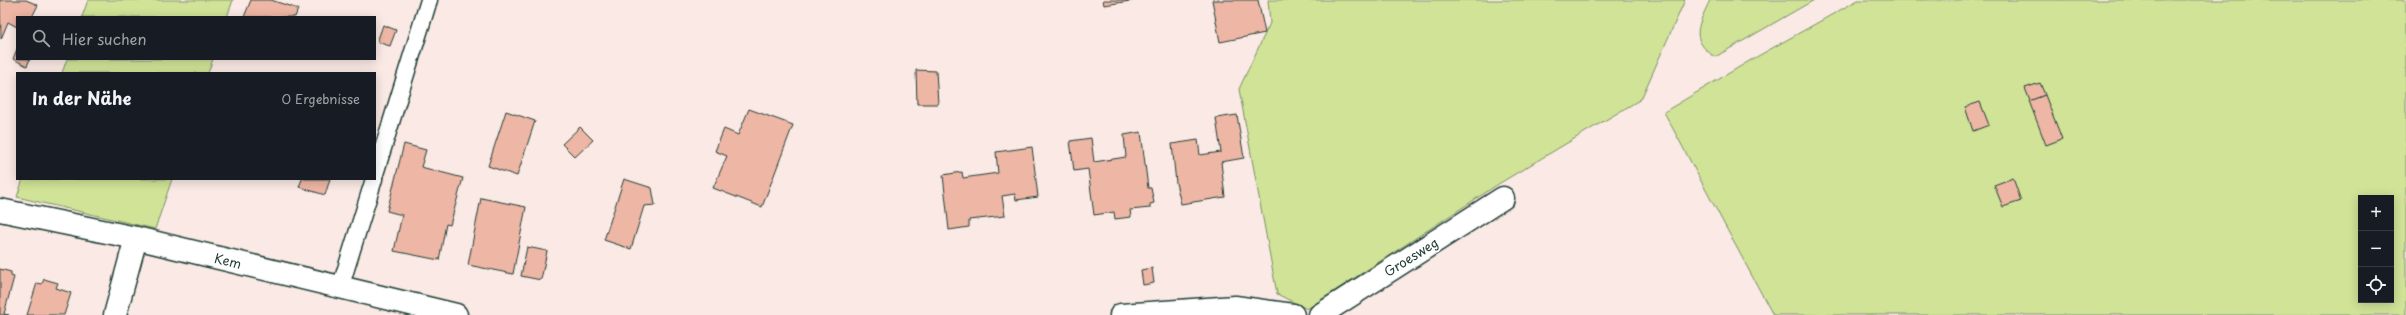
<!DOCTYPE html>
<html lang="de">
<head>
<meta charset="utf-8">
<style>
	:root { --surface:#171b24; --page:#20242c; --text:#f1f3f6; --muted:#9ea1a6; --line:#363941 }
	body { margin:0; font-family:"Playpen Sans",sans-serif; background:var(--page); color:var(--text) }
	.controls { position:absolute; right:12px; bottom:12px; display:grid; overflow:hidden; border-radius:0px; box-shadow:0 2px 10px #0003 }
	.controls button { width:36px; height:36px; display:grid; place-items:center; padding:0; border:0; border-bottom:1px solid var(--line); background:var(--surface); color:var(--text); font:20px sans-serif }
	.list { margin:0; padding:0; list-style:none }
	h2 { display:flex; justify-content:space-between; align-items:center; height:52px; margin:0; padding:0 16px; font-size:17px }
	h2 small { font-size:13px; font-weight:400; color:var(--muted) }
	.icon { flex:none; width:22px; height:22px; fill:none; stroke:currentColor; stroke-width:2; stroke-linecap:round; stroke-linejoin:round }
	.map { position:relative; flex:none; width:2406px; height:315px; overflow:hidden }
	.search { position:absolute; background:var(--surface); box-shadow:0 2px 10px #0003; left:16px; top:16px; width:360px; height:44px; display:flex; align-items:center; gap:10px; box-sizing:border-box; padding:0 14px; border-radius:0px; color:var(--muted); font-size:15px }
	.panel { position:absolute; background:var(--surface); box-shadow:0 2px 10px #0003; left:16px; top:72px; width:360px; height:108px; border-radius:0px }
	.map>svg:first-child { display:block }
	.green { fill:#d0e397; stroke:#789066; fill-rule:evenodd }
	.building { fill:#eeb6a5; stroke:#1f3d34 }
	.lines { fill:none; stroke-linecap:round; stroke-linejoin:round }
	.lane-casing { stroke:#1f3d34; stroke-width:19 }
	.street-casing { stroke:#1f3d34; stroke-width:25 }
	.lane { stroke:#fff; stroke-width:16 }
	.street { stroke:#fff; stroke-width:22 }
	.labels { text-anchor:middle; stroke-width:4; stroke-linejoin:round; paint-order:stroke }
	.street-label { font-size:13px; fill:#1f3d34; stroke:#fff }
</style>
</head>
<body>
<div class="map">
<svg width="2406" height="315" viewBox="0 0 2406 315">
	<rect width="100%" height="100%" fill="#fae9e4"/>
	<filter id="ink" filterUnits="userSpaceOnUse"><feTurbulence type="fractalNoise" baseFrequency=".025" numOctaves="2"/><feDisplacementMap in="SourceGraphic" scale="8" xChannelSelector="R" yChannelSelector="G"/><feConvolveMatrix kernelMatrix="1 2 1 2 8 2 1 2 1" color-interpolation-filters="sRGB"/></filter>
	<g filter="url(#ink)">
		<!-- green -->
		<g class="green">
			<path d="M88,0H233L227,17H82Z"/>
			<path d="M1268,0H1685L1641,99L1500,183L1307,309L1277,294L1239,89L1270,23Z"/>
			<path d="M1710,0H1814L1715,57C1688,39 1699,24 1710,0Z"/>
			<path d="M1858,0H2406V315H1773L1664,112L1751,60ZM2361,198H2391V300H2361Z"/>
			<path d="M67,59H213L208,73H62Z"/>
			<path d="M23,179H172L155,229L17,197Z"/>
		</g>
		<!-- building -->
		<g class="building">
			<path d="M0,0H26L38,5L32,17H17V27L8,22L1,39Z"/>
			<path d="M251,0H271L298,9L295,17H244Z"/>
			<path d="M1103,0H1137L1104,5Z"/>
			<path d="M1212,0H1258L1265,33L1220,42Z"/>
			<path d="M383,25L396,30L390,46L377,42Z"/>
			<path d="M17,49V59H30L27,66L13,59Z"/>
			<path d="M916,70L936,71L938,104H917Z"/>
			<path d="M2040,83L2045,95L2030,101L2025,88Z"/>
			<path d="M2045,95L2062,139L2046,145L2029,101Z"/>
			<path d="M1980,102L1989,125L1973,131L1965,107Z"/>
			<path d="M749,109L793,125L762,207L713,188L727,156L715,151L724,129L738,135Z"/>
			<path d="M506,111L535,121L517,176L488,166Z"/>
			<path d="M1237,115L1244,158L1221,162L1225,197L1181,204L1176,183L1172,144L1198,140L1200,155L1221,152L1216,118Z"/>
			<path d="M580,127L593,140L575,157L562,144Z"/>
			<path d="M1141,132L1148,188H1151L1154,203L1150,204V208L1130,210L1131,217L1115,219L1114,212L1094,215L1088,169L1074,171L1070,141L1091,138L1094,162L1126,157L1124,135Z"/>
			<path d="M404,144L426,150L421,167L463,178L450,225L446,224L439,260L394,251L402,215L387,211Z"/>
			<path d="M1032,147L1038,197L1016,200L1015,194L1002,196L1005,216L969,220V227L949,230L943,175L962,172L963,178L998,173L996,152Z"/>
			<path d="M2013,178L2021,201L2003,207L1994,185Z"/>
			<path d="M302,179H330L325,195L299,187Z"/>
			<path d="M624,179L652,188L655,205L644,206L631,249L604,240Z"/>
			<path d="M481,198L526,207L513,274L468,265Z"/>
			<path d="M527,247L547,251L541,280L521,276Z"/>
			<path d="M1152,268L1154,283L1143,285L1141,270Z"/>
			<path d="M0,269L11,272V276L14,277L4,314L9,315H0Z"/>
			<path d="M44,279L58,283L56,288L71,293L64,315H27L37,283L42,284Z"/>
		</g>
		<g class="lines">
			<defs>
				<g id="lane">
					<path d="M375,174L429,0"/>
					<path d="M340,288L374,179"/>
				</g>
				<g id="street">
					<path d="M0,210L136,238L456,315"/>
					<path d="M115,315L136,238"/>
					<path d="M1121,315L1235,307L1293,315"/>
					<path d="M1320,315L1503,198"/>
				</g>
			</defs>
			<!-- lane casing -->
			<use href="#lane" class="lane-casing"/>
			<!-- street casing -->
			<use href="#street" class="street-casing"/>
			<!-- lane -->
			<use href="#lane" class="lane"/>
			<!-- street -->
			<use href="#street" class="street"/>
		</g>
	</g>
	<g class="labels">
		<!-- street labels -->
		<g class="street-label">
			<text transform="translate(1411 257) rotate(-32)" y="5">Groesweg</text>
			<text transform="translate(228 261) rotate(14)" y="5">Kem</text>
		</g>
	</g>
</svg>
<div class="controls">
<button>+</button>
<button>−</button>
<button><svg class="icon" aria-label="locate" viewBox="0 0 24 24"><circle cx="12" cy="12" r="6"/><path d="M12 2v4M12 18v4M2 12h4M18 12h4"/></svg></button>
</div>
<div class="search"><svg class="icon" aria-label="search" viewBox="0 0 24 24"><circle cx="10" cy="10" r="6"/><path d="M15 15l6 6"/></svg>Hier suchen</div>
<section class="panel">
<h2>In der Nähe<small>0 Ergebnisse</small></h2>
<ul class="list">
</ul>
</section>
</div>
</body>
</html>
